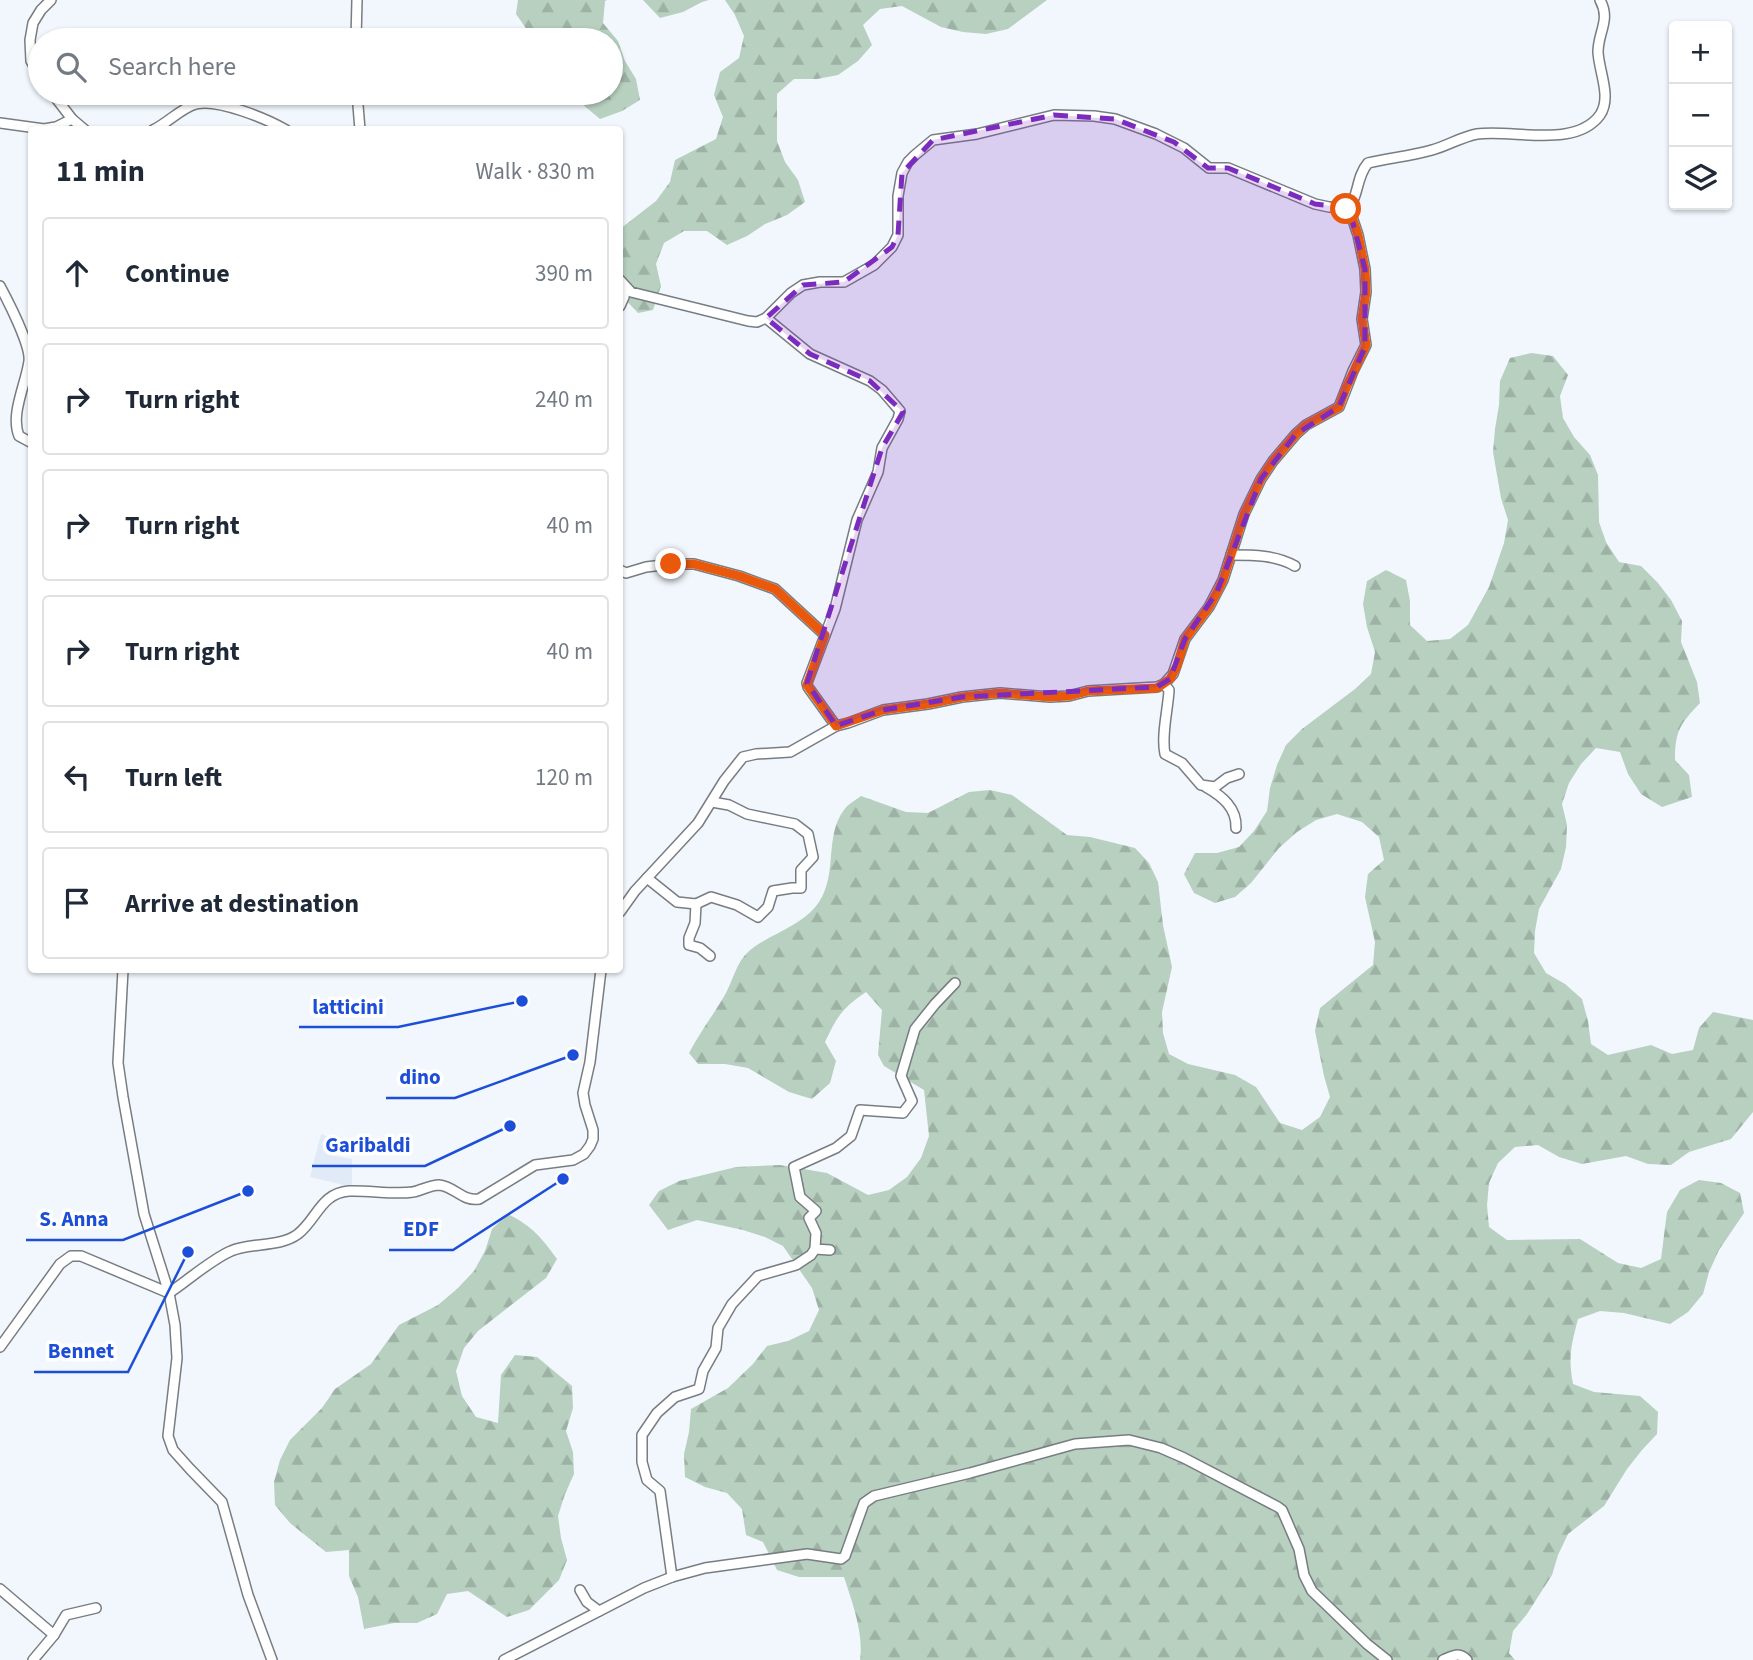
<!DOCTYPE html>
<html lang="en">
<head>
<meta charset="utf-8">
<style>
	:root { --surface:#fff; --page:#f6f6f7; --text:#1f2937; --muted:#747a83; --line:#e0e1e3 }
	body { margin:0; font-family:"Source Sans 3",sans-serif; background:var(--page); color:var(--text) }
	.controls { position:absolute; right:21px; top:21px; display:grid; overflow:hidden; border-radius:7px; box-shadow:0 2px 5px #0004 }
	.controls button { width:63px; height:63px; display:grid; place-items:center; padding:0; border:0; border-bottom:2px solid var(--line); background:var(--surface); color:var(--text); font:35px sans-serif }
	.stop { position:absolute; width:21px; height:21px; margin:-16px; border:5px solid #ea580c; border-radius:50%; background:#fff }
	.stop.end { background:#ea580c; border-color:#fff; box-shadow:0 2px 7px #0008 }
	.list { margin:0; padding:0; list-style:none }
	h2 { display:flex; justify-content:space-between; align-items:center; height:91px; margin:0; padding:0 28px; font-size:30px }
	h2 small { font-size:23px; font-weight:400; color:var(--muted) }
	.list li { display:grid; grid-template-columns:46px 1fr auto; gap:21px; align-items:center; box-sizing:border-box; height:112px; margin:0 14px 14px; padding:0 14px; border:2px solid var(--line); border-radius:7px }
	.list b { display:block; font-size:26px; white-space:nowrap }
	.list em { font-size:23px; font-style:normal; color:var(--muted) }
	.icon { flex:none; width:38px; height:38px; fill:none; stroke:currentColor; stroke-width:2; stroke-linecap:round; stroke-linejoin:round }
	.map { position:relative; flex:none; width:1753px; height:1660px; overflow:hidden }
	.search { position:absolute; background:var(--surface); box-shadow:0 2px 5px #0004; left:28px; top:28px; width:595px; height:77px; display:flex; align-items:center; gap:18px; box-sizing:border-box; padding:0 24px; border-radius:38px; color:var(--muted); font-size:26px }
	.panel { position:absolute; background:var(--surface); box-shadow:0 2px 5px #0004; left:28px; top:126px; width:595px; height:847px; border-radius:7px }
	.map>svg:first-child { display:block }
	.built { fill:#e0ebf7 }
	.forest { fill:url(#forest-firs) }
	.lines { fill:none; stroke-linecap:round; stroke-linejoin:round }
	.street-casing { stroke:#787d83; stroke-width:12 }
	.street { stroke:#fff; stroke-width:9 }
	.route { stroke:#ea580c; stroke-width:9 }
	.marked { fill:#7b2cbf; fill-opacity:0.2; stroke:#7b2cbf; stroke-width:5; stroke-dasharray:14 9; stroke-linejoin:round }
	.leader { fill:none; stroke:#1d4ed8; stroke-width:2.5 }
	.callout-dot { fill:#1d4ed8; stroke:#fff; stroke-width:2.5 }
	.callout-label { font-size:21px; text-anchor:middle; font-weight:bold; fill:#1d4ed8; stroke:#fff; stroke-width:7; stroke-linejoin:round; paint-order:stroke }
</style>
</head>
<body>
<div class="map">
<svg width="1753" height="1660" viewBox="0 0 1753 1660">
	<defs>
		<pattern id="forest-firs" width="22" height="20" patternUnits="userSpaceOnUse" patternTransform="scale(1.75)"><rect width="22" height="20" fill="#b7d0bf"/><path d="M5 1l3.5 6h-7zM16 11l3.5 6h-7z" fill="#9db2a4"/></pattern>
	</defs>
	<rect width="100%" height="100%" fill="#f1f7fd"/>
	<!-- built -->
	<path class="built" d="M321,1134L336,1140L335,1156L352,1159V1187L310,1177Z"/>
	<!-- forest -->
	<g class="forest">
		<path d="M518,0H607L605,1L603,23L618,41L625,61L636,79L640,100L622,111L600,119L582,104L577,93H611V40H534L516,14Z"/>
		<path d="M643,0H709L702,2L683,12L660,18Z"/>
		<path d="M725,0H1047L1008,29L986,34L963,32L941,27L902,6L880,9L863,25L872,45L858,61L838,75L817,79H794L777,94V141L785,162L798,180L805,202L787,215L765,224L747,236L727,245L707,231H684L664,243L656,264L661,286L653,310L638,313L620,294V229L656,201L670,182L675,160L716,139L723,117L714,95L720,72L739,58L744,36L735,15Z"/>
		<path d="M1531,353L1553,356L1568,375L1560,396L1563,418L1574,437L1590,455L1598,475L1599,522L1606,542L1619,562L1641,566L1658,583L1671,600L1682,621L1681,642L1697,682L1700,703C1680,724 1675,731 1675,760L1689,775L1692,797L1662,807L1641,794L1628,774L1620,752L1596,748L1581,764L1569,783L1562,804L1567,825L1566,847L1561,869L1539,909L1535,931L1534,953L1546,973L1565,984L1582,999L1588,1021L1591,1044L1608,1055L1651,1045L1672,1054L1693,1050L1699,1028L1713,1012L1753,1020V1112L1731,1139L1689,1152L1671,1165L1648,1164L1626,1156L1582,1164L1559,1157L1538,1145L1515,1147L1498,1163L1489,1183L1487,1205L1489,1227L1507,1240L1580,1239L1618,1263L1641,1268L1661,1259L1667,1212L1680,1190L1699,1180L1721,1183L1740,1193L1744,1213L1719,1250L1709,1272L1703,1294L1688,1312L1670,1324L1624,1313L1600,1311L1578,1319C1571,1346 1568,1357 1573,1384L1594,1392L1640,1396L1658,1412L1657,1434L1642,1450L1627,1469L1604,1506L1568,1534L1558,1555L1552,1575L1527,1614L1513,1631L1509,1653L1515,1660H860C864,1633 852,1602 844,1577H799L777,1570L763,1542L746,1535L742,1509L727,1493L705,1487L685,1477L684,1454L689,1432L691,1409L728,1388L753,1364L767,1346L788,1341L809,1331L819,1310L812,1288L783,1246L765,1237L743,1230L697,1220L668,1230L649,1205L659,1191L679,1181L736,1167L780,1165L827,1173L868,1195L889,1190L907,1177L921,1158L929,1136L924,1090L884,1066L878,1055L882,1010L866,992C842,1008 837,1017 825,1042L836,1061L830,1083L812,1099L789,1092L748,1068L725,1064H698L689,1053C700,1032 714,1014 726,993C733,980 737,961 749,951C771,933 803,926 819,902C838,874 824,836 844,810C848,804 856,800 861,796L906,812L928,813L969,792L990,790L1012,795L1067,835L1090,837L1135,848L1149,863L1158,882L1163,925L1172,967L1162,1012L1163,1033L1169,1054L1188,1064L1235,1075L1256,1087L1280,1123L1302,1130L1320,1117L1330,1097L1324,1076L1315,1031L1320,1008L1373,965L1375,942L1365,897L1368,874L1384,860L1379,837L1362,822L1337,814L1316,820L1297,832L1279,848L1251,883L1235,897L1215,903L1194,893L1184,874L1195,853H1217L1239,847L1254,831L1267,811L1270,788L1277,765L1286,745L1302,729L1355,689L1371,674L1375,652L1367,627L1363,604L1367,581L1386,570L1406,580L1410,601V625L1427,641L1450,639L1468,625L1489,587L1504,543L1508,520L1501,498L1493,452L1495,429L1499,405L1500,381L1510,358Z"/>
		<path d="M508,1214C533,1227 541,1237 557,1259L546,1278L478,1331L464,1348L456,1371L462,1396L476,1417L498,1423L501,1375L515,1355L537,1357L572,1386L573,1408L566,1431L573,1452L574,1474L565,1494L558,1516L561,1538L567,1560L559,1580L529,1610L507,1617L468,1591L447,1594L437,1614L417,1623H394L364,1629L358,1597L349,1576V1550L326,1552L290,1523L275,1505L274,1482L280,1460L290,1440L322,1408L335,1389L371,1364L399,1325L438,1305L457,1289L474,1271L485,1251L492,1229Z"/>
	</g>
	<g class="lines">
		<defs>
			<g id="street">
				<path d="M356,40L357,0"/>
				<path d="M40,76L31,61L30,40L33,23L41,10L51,0"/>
				<path d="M52,93L72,119L85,130"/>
				<path d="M357,93L360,130"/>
				<path d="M0,123L44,129L56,127L72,119"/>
				<path d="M153,130C168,123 181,108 196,104C217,98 267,119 286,130"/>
				<path d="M620,280L631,292L748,321L757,322L766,318L791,293L803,285L820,282H844L874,265L892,247L898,235V196L902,173L908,162L915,155L933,140L977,134L1054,115L1094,116L1115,119L1156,134L1184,148L1209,168H1228L1315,204L1329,207L1349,208C1359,195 1356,177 1368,163C1389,158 1411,156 1432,150C1447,146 1461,137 1477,134C1513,129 1575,149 1600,115C1612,97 1599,72 1598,52C1598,32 1611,20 1600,0"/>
				<path d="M0,286C8,301 31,346 29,361C26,384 10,414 19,436L32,443"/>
				<path d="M620,306L624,297L625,287"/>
				<path d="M766,318L810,354L870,381L882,390L900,411L898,419L882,448L878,472L857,520L835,609L807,683L808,687L836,726"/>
				<path d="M1231,555C1254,555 1276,555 1295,566"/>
				<path d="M620,570L626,573L646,567L671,564H694L739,576L775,589L825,635"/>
				<path d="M1164,684L1169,690C1168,710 1161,735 1165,754L1182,763L1201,785L1215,787L1227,778L1239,774"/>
				<path d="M1206,787C1222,796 1237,808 1236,828"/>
				<path d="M647,878L677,902L696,904L711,897L737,905L758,917L768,907L773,891L792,888H801V870L813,857L808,834L795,824L747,814L729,805L712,802"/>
				<path d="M696,904L695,923L689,938V945L700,948L710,956"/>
				<path d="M620,912L635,891L698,823L724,781L743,757L756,754L790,752L836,726L848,723L883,710L928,704L962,697L1000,693L1050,697L1069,696L1088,691L1157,687L1164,684L1173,674L1185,639L1209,607L1223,580L1244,514L1261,479L1273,461L1296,434L1306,425L1339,407L1353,371L1366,345L1362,319L1366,292L1365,269L1358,235L1349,208"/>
				<path d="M123,970L118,1063L123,1097L144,1214L169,1293L175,1325L177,1358L168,1436L173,1450L190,1469L222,1502L248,1595L272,1660"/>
				<path d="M830,1250L815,1249L816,1233L809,1218L816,1211L800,1197L794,1167L836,1148L851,1136L860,1110L903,1113L912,1101L901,1076L915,1029L935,1004L955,983"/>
				<path d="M0,1347L60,1264L71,1256H81L169,1293C187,1281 212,1259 231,1251C251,1242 279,1248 298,1234C317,1219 321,1193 349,1191C370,1190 392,1195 413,1192C422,1190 431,1185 439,1185C454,1186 463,1202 479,1199L535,1165L573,1160L584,1154L590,1146L593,1139V1130L585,1105L583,1093L590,1062L601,970"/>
				<path d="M672,1577L660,1491L647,1480L642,1462V1435L657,1413L675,1397L699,1389L703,1371L716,1348L718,1328L732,1304L758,1276L796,1265L811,1255L815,1249"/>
				<path d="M0,1589L54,1635"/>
				<path d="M580,1590L587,1602L599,1611"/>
				<path d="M33,1660L54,1635L66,1615L96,1608"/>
				<path d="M504,1660L644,1588L672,1577L705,1568L807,1554L841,1559L845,1556L864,1503L874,1496L970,1473L1075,1444L1129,1440L1161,1448L1184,1458L1278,1507L1282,1510L1299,1549L1304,1575L1312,1591L1367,1644L1387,1660"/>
				<path d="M1443,1660C1453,1656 1459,1651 1467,1660"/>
			</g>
		</defs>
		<!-- street casing -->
		<use href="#street" class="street-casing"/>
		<!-- street -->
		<use href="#street" class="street"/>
	</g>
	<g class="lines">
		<!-- route -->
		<path class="route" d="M671,564H694L739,576L775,589L825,635L807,685L836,726L883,710L928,704L962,697L1000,693L1050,697L1069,696L1088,691L1157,688L1170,679L1177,666L1185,639L1209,607L1217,592L1223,580L1244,514L1261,479L1273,461L1296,434L1306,425L1339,407L1346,388L1366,345L1362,319L1366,292L1365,269L1358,235L1349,208L1346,209"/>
	</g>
	<!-- marked area -->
	<path class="marked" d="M1054,115L1115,119L1174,142L1208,168H1228L1315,204L1349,208L1365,269V347L1339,407L1296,434L1261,479L1217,592L1185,639L1170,679L1157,687L962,697L883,710L836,726L807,683L882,448L903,412L870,381L810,354L766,318L803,285L844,282L892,247L898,235L902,173L933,140Z"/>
	<!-- callouts -->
	<path class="leader" d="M522 1001L398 1027H299M573 1055L455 1098H386M510 1126L425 1166H312M248 1191L123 1240H26M563 1179L453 1250H389M188 1252L128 1372H34"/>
	<g class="callout-dot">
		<circle cx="522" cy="1001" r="7"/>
		<circle cx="573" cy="1055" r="7"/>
		<circle cx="510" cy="1126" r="7"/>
		<circle cx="248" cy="1191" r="7"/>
		<circle cx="563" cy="1179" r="7"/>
		<circle cx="188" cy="1252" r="7"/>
	</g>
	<g class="callout-label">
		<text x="348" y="1014">latticini</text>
		<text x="420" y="1084">dino</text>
		<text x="368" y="1152">Garibaldi</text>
		<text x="74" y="1226">S. Anna</text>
		<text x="421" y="1236">EDF</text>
		<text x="81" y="1358">Bennet</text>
	</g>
</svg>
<div class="controls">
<button>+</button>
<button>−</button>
<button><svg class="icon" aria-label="layers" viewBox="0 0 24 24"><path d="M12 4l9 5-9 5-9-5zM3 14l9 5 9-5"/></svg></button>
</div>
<div class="stop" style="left:1346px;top:209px"></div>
<div class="stop end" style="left:671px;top:564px"></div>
<div class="search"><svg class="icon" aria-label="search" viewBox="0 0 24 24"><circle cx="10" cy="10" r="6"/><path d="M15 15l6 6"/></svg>Search here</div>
<section class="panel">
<h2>11 min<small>Walk · 830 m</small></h2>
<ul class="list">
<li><svg class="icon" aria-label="ahead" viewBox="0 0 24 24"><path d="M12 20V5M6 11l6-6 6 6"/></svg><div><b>Continue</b></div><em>390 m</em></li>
<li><svg class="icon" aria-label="right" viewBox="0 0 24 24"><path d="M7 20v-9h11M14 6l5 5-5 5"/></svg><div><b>Turn right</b></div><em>240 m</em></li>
<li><svg class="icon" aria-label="right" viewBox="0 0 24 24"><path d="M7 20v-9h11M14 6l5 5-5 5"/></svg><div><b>Turn right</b></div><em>40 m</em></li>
<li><svg class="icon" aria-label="right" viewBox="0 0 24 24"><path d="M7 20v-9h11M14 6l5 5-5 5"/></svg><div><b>Turn right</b></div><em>40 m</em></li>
<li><svg class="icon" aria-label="left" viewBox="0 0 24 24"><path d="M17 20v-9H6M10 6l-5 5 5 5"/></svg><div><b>Turn left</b></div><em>120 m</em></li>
<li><svg class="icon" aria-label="arrive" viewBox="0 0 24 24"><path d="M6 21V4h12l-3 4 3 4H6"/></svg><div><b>Arrive at destination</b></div></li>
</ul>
</section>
</div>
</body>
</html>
